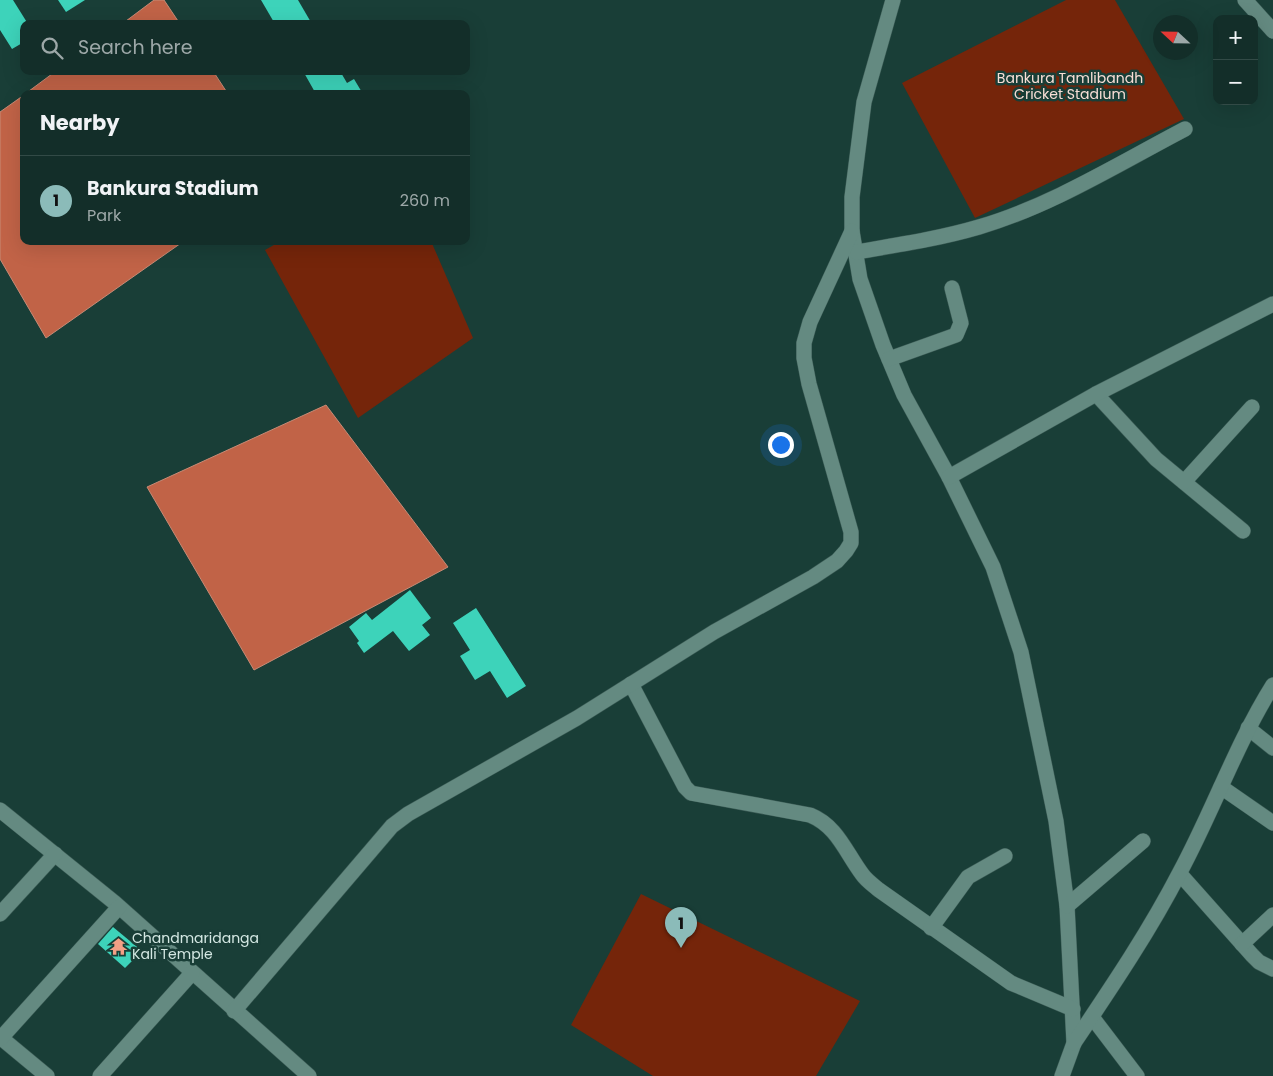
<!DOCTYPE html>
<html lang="en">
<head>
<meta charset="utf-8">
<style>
	:root { --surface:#132e29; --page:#1c3631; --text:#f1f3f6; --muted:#9da8a8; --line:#324a46; --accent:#8bbbb9 }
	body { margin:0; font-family:Poppins,sans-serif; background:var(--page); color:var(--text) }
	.controls { position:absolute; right:15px; top:15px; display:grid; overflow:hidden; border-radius:10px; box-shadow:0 5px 20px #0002 }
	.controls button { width:45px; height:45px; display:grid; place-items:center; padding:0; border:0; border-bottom:1px solid var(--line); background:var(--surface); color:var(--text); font:25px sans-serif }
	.compass { position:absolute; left:1153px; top:15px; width:45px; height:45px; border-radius:50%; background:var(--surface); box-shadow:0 5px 20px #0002; rotate:292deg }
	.you { position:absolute; left:780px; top:444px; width:18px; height:18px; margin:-12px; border:4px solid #fff; border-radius:50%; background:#1a73e8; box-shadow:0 0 0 8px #1a73e833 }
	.badge { display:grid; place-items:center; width:32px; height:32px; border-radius:50%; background:var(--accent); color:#111; font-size:16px; font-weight:700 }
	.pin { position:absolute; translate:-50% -41px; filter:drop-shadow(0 1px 2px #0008) }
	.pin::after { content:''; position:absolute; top:26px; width:18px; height:15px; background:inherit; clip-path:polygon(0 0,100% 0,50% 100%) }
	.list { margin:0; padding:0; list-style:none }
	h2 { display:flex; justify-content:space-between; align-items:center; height:65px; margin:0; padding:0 20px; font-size:21px }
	h2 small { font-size:16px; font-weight:400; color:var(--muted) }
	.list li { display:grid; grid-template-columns:32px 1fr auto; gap:15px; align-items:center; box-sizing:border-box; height:90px; padding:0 20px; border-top:1px solid var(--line) }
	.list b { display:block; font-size:19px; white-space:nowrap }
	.list p { margin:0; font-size:16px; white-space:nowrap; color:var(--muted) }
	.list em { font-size:16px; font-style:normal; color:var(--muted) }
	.icon { flex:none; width:28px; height:28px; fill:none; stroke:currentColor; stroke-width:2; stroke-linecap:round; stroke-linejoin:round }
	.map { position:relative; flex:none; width:1273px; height:1076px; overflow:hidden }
	.search { position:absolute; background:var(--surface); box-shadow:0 5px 20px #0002; left:20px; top:20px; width:450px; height:55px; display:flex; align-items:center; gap:12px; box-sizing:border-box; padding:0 18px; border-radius:10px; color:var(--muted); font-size:19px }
	.panel { position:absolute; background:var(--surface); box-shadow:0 5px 20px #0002; left:20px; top:90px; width:450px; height:155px; border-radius:10px }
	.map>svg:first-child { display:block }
	.green { fill:#75250a }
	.water { fill:#c16347; stroke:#c78b76 }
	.building { fill:#3dd3ba }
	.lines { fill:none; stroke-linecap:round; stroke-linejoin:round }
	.minor-casing { stroke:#3b5b55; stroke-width:16 }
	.minor { stroke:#648a81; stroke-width:15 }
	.labels { text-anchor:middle; stroke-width:5; stroke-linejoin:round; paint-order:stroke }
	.park-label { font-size:14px; fill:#f8ded6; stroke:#193e37 }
	.poi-label { font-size:14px; fill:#d4e8e3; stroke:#193e37; text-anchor:start }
</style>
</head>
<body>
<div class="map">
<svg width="1273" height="1076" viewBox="0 0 1273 1076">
	<rect width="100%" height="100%" fill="#193e37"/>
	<!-- green -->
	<g class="green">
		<path d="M1066,0H1115L1184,119L975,218L902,83Z"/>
		<path d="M281,241H431L473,338L358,418L265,250Z"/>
		<path d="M641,894L860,1001L816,1076H653L571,1025Z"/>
	</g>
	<!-- water -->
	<g class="water">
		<path d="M154,0H164L180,24H122Z"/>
		<path d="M56,71H213L228,94H25Z"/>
		<path d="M24,95V241H184L46,338L0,259V112Z"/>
		<path d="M326,405L448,567L254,670L147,487Z"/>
	</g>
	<!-- building -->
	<g class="building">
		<path d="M0,0H13L28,24H24V42L12,49L0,30Z"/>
		<path d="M58,0H85L66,12Z"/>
		<path d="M261,0H298L312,24H275Z"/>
		<path d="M303,71H340L347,83L354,79L363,94H316Z"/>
		<path d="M410,590L431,618L422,625L430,635L409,651L393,631L364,653L357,643L359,641L349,627L366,613L372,620Z"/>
		<path d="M476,608L526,686L507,698L490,671L475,680L460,656L470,650L453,623Z"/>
		<path d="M113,927L142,951L125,968L98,944Z"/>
	</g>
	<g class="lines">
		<defs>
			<g id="minor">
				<path d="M893,0L864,102L852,197V231L860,279L883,345L904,395L949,477L993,567L1021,652L1056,821L1067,906L1074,1043L1062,1076"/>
				<path d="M1245,0L1273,31"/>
				<path d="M856,252C897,245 938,239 979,227C1051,206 1118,164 1185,129"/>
				<path d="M889,359L956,335L961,323L952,288"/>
				<path d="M1096,394L1156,459L1243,531"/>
				<path d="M949,477L1096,394L1273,304"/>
				<path d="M1184,482L1252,407"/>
				<path d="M631,684L685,787L691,793L810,815C837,826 845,851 862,874C866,880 873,885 879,890L1011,983L1073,1009"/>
				<path d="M1248,728L1273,748"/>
				<path d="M1221,787L1273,823"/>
				<path d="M0,810L115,903L309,1076"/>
				<path d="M1180,874L1252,955L1259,962L1273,969"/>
				<path d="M1067,906L1143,841"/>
				<path d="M0,914L55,854"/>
				<path d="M931,928L968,877L1005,856"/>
				<path d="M1242,944L1273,915"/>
				<path d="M234,1011L392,826L408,814L577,718L714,632L813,577L837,561L846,551L851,543V532L809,384L804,358V343L810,322L852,231"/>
				<path d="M1092,1017L1137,1076"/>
				<path d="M0,1037L47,1076"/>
				<path d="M1,1038L119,907"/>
				<path d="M1074,1043C1111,988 1149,932 1180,872C1213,811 1236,744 1273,685"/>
				<path d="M100,1076L192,973"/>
			</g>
		</defs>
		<!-- minor casing -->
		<use href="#minor" class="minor-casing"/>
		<!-- minor -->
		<use href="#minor" class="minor"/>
	</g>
	<!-- icons -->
	<defs>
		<symbol id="temple-bare" viewBox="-9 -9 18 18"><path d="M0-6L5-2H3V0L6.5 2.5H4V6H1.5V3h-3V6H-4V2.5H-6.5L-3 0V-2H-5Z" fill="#f39f85" stroke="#193e37" stroke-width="2.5" paint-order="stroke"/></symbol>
	</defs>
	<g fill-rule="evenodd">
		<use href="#temple-bare" x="106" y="934" width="25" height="25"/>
	</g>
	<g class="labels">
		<!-- park labels -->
		<g class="park-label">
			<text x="1070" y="83">Bankura Tamlibandh<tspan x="1070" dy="16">Cricket Stadium</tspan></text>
		</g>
		<!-- poi labels -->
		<g class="poi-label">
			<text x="132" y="943">Chandmaridanga<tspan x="132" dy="16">Kali Temple</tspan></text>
		</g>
	</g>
</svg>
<div class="controls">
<button>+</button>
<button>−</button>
</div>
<svg class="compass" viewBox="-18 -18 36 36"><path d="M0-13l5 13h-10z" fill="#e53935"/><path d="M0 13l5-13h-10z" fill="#9da8a8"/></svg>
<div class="you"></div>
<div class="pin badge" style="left:681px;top:948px">1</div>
<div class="search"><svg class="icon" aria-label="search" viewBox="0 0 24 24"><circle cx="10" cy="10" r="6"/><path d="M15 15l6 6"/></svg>Search here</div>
<section class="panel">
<h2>Nearby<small></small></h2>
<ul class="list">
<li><span class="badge">1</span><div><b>Bankura Stadium</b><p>Park</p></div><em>260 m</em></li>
</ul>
</section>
</div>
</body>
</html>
